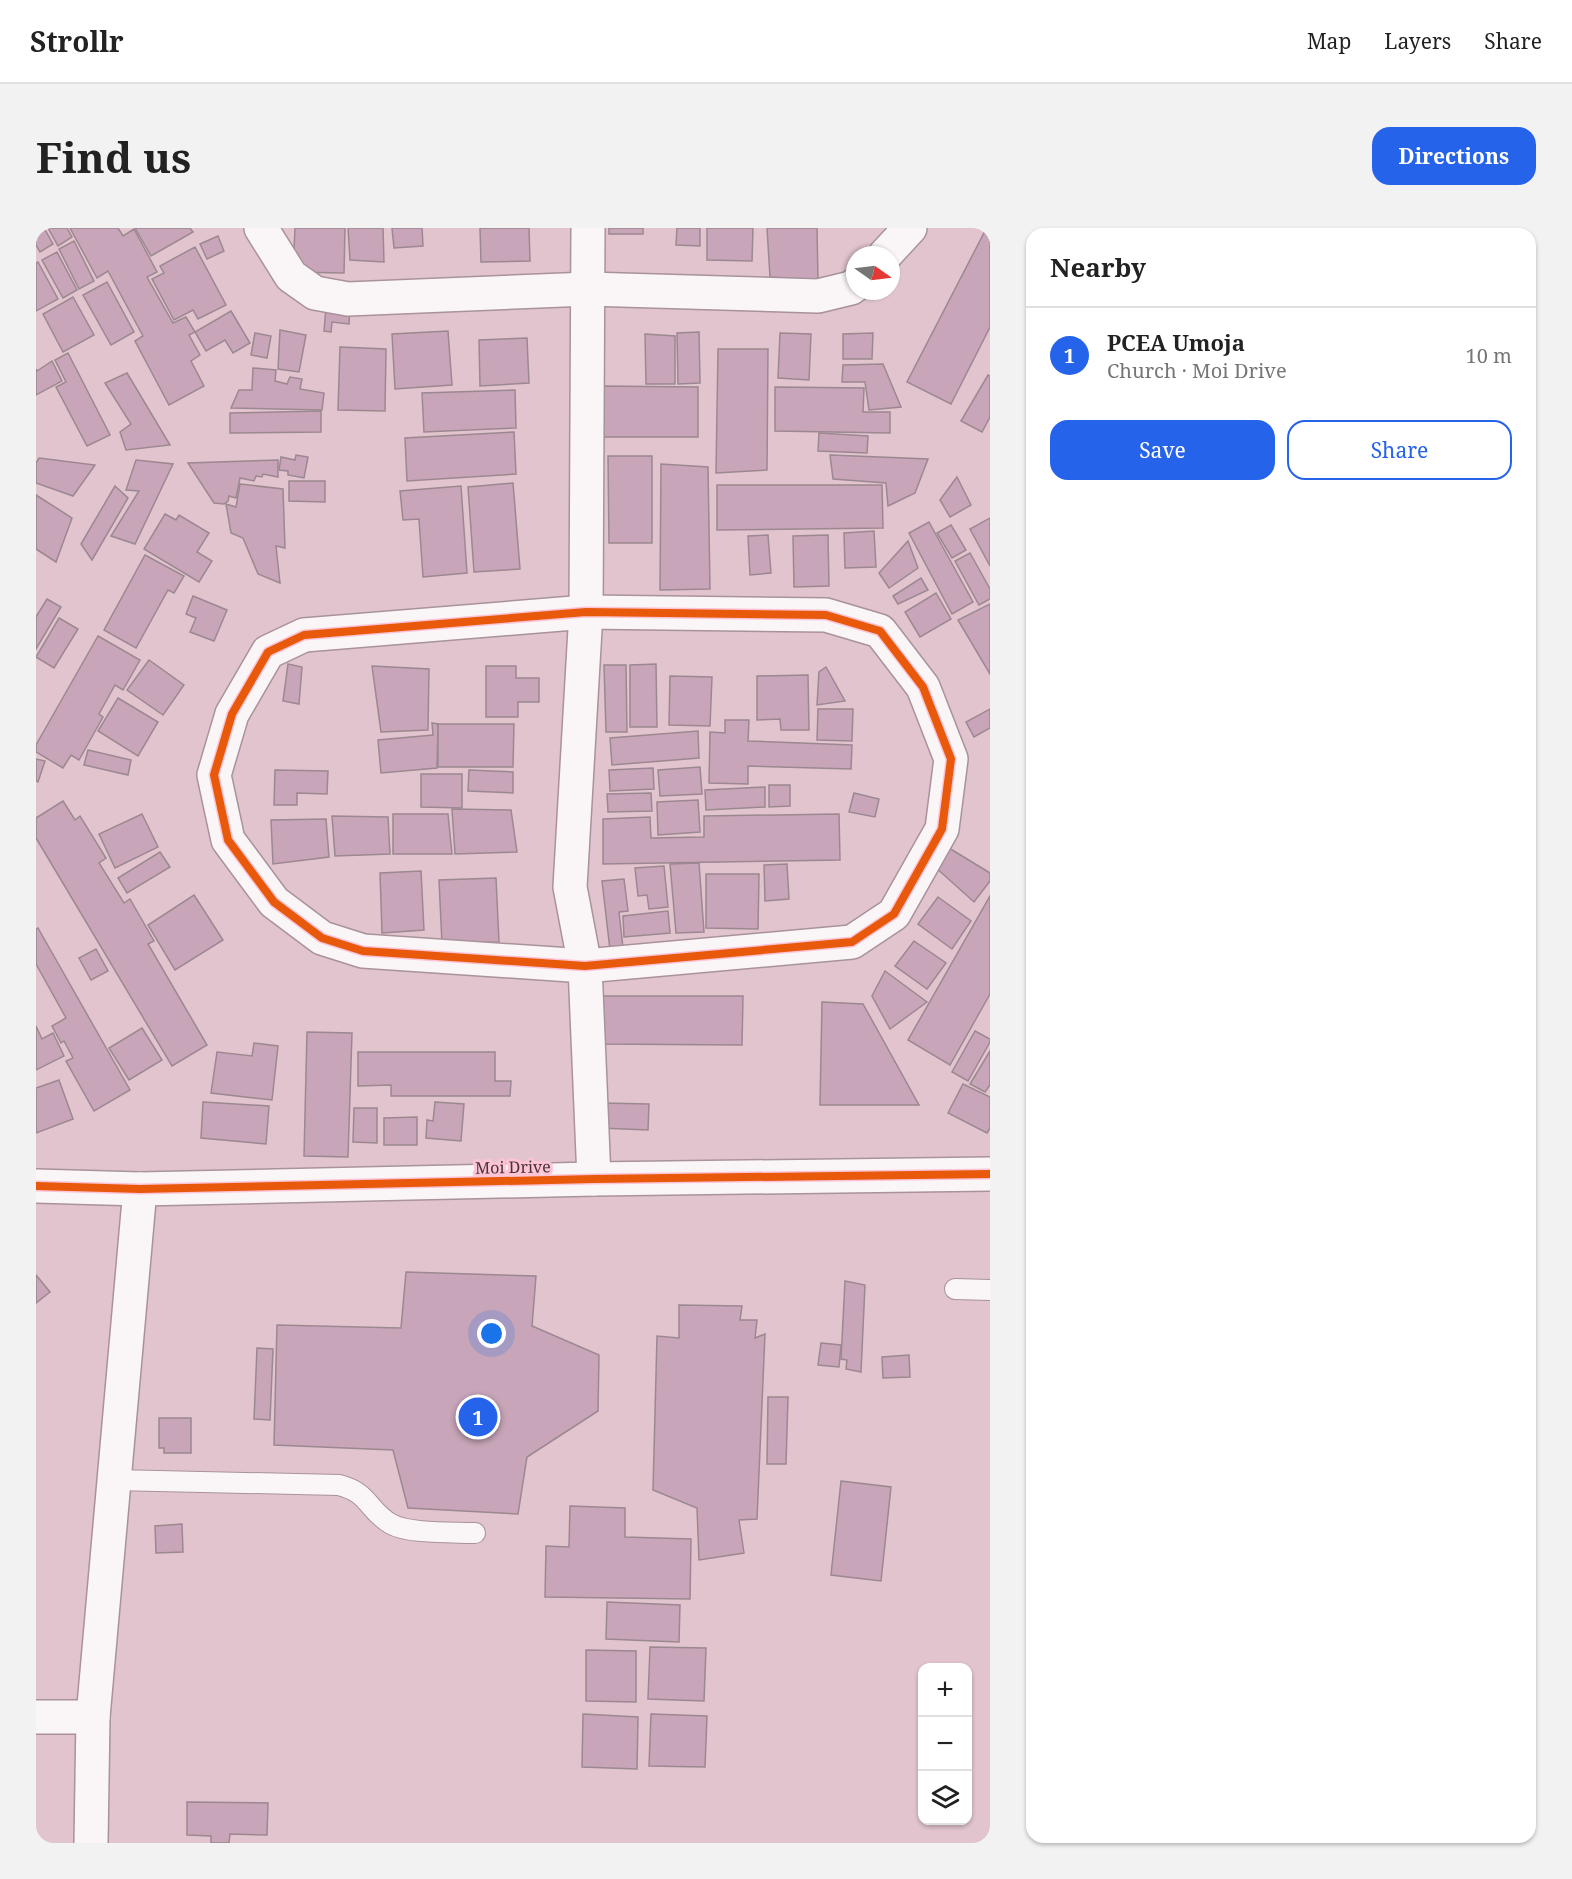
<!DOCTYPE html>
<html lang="en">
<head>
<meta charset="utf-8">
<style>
	:root { --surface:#fff; --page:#f2f2f2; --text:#222; --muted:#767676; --line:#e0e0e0; --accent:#2563eb }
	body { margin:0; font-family:"Noto Serif",serif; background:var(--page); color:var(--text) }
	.controls { position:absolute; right:18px; bottom:18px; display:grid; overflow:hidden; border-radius:12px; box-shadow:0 2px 4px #0004 }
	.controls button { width:54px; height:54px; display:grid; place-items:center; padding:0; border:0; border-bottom:2px solid var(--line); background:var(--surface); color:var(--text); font:30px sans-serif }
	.compass { position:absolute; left:810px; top:18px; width:54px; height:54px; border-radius:50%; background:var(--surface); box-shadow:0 2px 4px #0004; rotate:104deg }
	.you { position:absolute; left:456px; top:1106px; width:21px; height:21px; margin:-15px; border:4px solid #fff; border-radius:50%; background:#1a73e8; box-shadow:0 0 0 9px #1a73e833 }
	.badge { display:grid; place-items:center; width:39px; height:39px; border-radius:50%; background:var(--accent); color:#fff; font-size:20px; font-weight:700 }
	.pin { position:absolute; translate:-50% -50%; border:3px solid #fff; box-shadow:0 2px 6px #0006 }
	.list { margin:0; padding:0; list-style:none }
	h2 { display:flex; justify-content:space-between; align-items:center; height:78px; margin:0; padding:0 24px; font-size:26px }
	h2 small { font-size:20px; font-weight:400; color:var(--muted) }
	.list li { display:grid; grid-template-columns:39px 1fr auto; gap:18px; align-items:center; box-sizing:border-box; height:96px; padding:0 24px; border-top:2px solid var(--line) }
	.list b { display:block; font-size:22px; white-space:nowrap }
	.list p { margin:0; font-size:20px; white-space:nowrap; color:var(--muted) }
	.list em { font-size:20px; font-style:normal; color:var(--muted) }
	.actions { display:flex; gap:12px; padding:18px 24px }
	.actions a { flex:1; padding:14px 0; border:2px solid var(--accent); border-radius:18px; text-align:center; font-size:21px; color:var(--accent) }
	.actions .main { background:var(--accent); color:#fff }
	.icon { flex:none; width:33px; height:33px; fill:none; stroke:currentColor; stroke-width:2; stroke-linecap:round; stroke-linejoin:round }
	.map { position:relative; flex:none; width:954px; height:1615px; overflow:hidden; border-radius:18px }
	header { display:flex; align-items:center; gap:36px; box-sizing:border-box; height:84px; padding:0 30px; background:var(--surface); border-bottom:2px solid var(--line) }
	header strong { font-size:28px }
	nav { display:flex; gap:33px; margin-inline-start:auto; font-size:21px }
	.intro { display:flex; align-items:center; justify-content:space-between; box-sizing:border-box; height:144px; padding:0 36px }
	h1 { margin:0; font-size:42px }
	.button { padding:15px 27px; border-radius:18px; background:var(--accent); color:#fff; font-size:21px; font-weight:700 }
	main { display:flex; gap:36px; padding:0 36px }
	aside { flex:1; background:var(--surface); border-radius:18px; box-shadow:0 2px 4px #0004 }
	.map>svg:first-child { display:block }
	.building { fill:#c8a5b9; stroke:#9c8890; stroke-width:1.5 }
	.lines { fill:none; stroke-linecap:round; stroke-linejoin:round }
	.service-casing { stroke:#a9929a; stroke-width:22 }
	.minor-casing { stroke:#a9929a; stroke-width:36 }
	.tertiary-casing { stroke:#a9929a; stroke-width:36 }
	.service { stroke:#faf6f8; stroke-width:20 }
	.minor { stroke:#faf6f8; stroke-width:33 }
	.tertiary { stroke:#faf6f8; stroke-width:33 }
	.cycleway-casing { stroke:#fcc4d5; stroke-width:11 }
	.cycleway { stroke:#e8590c; stroke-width:8 }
	.labels { text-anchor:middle; stroke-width:6; stroke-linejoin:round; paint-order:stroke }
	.street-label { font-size:16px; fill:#49333a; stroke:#fcc4d5 }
</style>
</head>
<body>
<header>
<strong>Strollr</strong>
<nav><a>Map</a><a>Layers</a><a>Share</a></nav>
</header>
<div class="intro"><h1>Find us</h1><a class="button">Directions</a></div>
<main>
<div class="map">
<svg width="954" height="1615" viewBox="0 0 954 1615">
	<rect width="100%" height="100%" fill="#e1c4cd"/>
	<!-- building -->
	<g class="building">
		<path d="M0,0H8L17,16L4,24L0,17Z"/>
		<path d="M12,0H31L36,9L22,18Z"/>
		<path d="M34,0H82L87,8L98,1L121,44L111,49L137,95L150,89L159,104L153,107L164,127L155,133L168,158L133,177L99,113L107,108L72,43L61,50Z"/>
		<path d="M99,0H154L157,4L115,28Z"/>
		<path d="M259,0H309L308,45L257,44Z"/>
		<path d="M312,0H347L348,34L314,32Z"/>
		<path d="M356,0H386L387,18L358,20Z"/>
		<path d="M444,0H493L494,33L445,34Z"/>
		<rect x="573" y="0" width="34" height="6"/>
		<path d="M641,0H664V18L640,17Z"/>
		<path d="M671,0H717L716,33L671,32Z"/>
		<path d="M731,0H781L782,52L734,49Z"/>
		<path d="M950,1L954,2V99L915,176L871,154Z"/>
		<path d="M182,8L188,23L171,31L164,16Z"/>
		<path d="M38,13L58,53L43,61L23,21Z"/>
		<path d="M159,19L190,77L162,91L157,82L138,92L116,51L128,45L124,38Z"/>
		<path d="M21,24L41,62L27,70L6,32Z"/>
		<path d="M2,34L22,71L0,83V35Z"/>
		<path d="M71,54L98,104L75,117L47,67Z"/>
		<path d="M37,69L58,107L27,124L7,86Z"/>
		<path d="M290,79L314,80L313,96L296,94L295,104L288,103Z"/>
		<path d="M195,83L214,115L197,125L189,112L170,123L159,104Z"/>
		<path d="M244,102L270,107L263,144L242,141Z"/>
		<path d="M412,103L416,157L359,161L356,106Z"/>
		<path d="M663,104L664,155L642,156L641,105Z"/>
		<path d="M219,105L235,108L231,130L215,127Z"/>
		<path d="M744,105L775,106L773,152L742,150Z"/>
		<path d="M837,105L836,131H807V106Z"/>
		<path d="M609,106L639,108V156H610Z"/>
		<path d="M491,110L493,155L444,158L443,112Z"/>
		<path d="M304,119L350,121L349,183L302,182Z"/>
		<path d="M682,121H732L731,242L680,245Z"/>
		<path d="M32,125L74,207L51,218L20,159L30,154L19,132Z"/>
		<path d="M16,133L26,153L0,167V141L1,143Z"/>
		<path d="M847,136L865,179L833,182L829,154H806L807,137Z"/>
		<path d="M217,140L240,142L239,153L251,156L254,149L266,151L264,161L288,165L286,182L195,180L203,162H216Z"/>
		<path d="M91,145L134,217L90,222L84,204L95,196L69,155Z"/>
		<path d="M952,147L954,148V189L946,204L925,193Z"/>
		<path d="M564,158L662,159V209H563Z"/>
		<path d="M739,159L828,160L827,184H854V205L739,203Z"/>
		<path d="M479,162L480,200L388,204L386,165Z"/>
		<path d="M285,183V204L194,205V185Z"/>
		<path d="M478,204L480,246L371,253L369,210Z"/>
		<path d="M783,205L832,208L831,225L782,223Z"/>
		<path d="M260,227L272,229L268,250L252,247V243L243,242L245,229L259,232Z"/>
		<path d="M794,227L892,231L879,265L852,278L850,255L797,251Z"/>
		<path d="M572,228H616V315H573Z"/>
		<path d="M3,230L59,237L37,268L0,255V235Z"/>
		<path d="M100,232L137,236L99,316L75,308L103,263L90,262Z"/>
		<path d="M242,232V249L227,246L226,249L220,248L218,253L204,250L200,270L193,268L192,273L188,276L178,275L152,235Z"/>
		<path d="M625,236L672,239L674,361L624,362Z"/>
		<path d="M921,249L935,277L914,289L904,272Z"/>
		<path d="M253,253H289V274L253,273Z"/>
		<path d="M477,255L484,341L438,344L432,259Z"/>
		<path d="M204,256L247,261L249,320L240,318L244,355L222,346L207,310L195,305L190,276L200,279Z"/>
		<path d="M681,257H846L847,300L681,302Z"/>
		<path d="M79,258L92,270L56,332L45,316Z"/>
		<path d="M425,258L431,345L387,349L383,291L367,292L364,263Z"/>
		<path d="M0,267L36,290L20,334L0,321Z"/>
		<path d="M129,286L140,292L143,287L173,305L161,324L176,333L163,354L108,321Z"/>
		<path d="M954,290V338L934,301Z"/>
		<path d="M893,294L937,374L916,386L873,305Z"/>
		<path d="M915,297L930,322L916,330L901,305Z"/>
		<path d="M838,303L840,339L809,340L808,305Z"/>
		<path d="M732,307L735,345L714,347L712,308Z"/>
		<path d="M792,307L793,358L758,359L757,308Z"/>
		<path d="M872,313L882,340L853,360L843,345Z"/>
		<path d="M934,325L954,361V371L943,377L919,333Z"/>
		<path d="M109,327L148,348L138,365L132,362L100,420L68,402Z"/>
		<path d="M885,350L892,362L862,376L857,368Z"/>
		<path d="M900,365L915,391L884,409L869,384Z"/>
		<path d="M157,368L191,382L178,413L154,404L160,390L150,386Z"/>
		<path d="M11,371L25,379L0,421V389Z"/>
		<path d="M954,376V446L922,392Z"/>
		<path d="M23,390L42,401L18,440L0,429Z"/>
		<path d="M62,408L104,432L87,462L79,457L63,486L67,489L43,532L35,527L27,540L0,524V517Z"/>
		<path d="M113,432L148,457L127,487L91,462Z"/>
		<path d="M252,436L266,439L263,476L247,473Z"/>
		<path d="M620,436L621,499H594V437Z"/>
		<path d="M568,437H590L591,504H570Z"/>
		<path d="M336,438L393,441L392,502L345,504Z"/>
		<path d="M450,438H480V450H503V474H482V489H450Z"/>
		<path d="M790,439L809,473L781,477L783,444Z"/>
		<path d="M772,447L773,502H745L744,491L721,492V448Z"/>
		<path d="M634,448L676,449L674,498L633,497Z"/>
		<path d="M82,470L122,494L102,528L62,503Z"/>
		<path d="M782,481H817L816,513L781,512Z"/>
		<path d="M954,481V500L938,509L930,494Z"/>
		<path d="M689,492H713L712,513L816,517L815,541L712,538V556L673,555L674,504L689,505Z"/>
		<path d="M396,495L402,496L401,540L345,545L342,512L397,507Z"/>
		<path d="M402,496H478L477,539H402Z"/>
		<path d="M662,503L663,530L576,537L574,510Z"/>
		<path d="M52,522L95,532L92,547L48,537Z"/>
		<path d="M0,531L9,533L2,554L0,553Z"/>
		<path d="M664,539L666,566L624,568L622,542Z"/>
		<path d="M617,540L618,561L574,563L573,542Z"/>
		<path d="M239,542L292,543L291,566L261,565V577H238Z"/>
		<path d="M433,542L477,544V565L432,563Z"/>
		<path d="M385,546H426V580L385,579Z"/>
		<path d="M733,557H754V578L733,579Z"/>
		<path d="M729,559V579L670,582L669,562Z"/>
		<path d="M615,565L616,583L572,584L571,566Z"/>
		<path d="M818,565L843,571L839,589L813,584Z"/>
		<path d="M662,572L664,604L622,607L621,574Z"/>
		<path d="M27,573L39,592L44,588L70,630L63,635L88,675L94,671L118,713L112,716L171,817L136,838L0,610V590Z"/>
		<path d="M416,581L475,582L481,624L419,626Z"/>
		<path d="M106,586L122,619L79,640L63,606Z"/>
		<path d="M357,586H412L416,626H357Z"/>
		<path d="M803,586L804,632L567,636V591L614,589L615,610L668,609V588Z"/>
		<path d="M296,588L352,589L354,626L299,628Z"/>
		<path d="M290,591L293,629L237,636L235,592Z"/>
		<path d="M913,620L954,645V653L938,674L899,639Z"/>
		<path d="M124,624L134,639L91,665L82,650Z"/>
		<path d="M663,635L668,704L640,705L634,636Z"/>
		<path d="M751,636L753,671L729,673L728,637Z"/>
		<path d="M628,638L632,679L613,681L611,667L602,668L599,640Z"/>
		<path d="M385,643L388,702L346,705L344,645Z"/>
		<path d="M670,646H723L722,701L670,700Z"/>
		<path d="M460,650L463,714L406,716L403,652Z"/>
		<path d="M588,651L592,683L583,684L587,720L574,722L566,653Z"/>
		<path d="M158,667L187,712L139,742L112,697Z"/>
		<path d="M954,668V766L914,837L872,812Z"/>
		<path d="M902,669L935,693L916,721L882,696Z"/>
		<path d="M632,683L634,705L588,709L587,688Z"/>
		<path d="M2,700L94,862L58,883L30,833L37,830L28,813L25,815L16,798L30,790L0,736V701Z"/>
		<path d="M878,713L910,735L891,761L859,738Z"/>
		<path d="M60,721L72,743L55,752L43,730Z"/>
		<path d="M849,743L891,774L854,801L836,768Z"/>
		<path d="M564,768H707L706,817L563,816Z"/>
		<path d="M786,774L827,776L883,877H784Z"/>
		<path d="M0,798L6,811L17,805L28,828L0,842Z"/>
		<path d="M106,800L126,832L93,852L73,820Z"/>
		<path d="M939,803L954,811V814L932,853L916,844Z"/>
		<path d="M271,804L316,805L312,929L268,928Z"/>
		<path d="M218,815L242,818L236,872L175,865L181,824L216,828Z"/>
		<path d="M954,823V857L949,864L934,856Z"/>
		<path d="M322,824H459V853H475L474,868H355V857L322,858Z"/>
		<path d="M23,852L37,891L0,905V860Z"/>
		<path d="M927,856L954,869V900L951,905L912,885Z"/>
		<path d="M167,874L233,878L230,916L165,910Z"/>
		<path d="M399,874L428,876L425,913L390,910L391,892L397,893Z"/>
		<path d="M565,875L613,876L612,902L564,900Z"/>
		<path d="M318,880H341V915L317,914Z"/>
		<path d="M381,889V917H348V890Z"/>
		<path d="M370,1044L500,1048L496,1098L563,1127L562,1183L491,1229L482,1286L372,1280L357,1222L238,1217L241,1097L365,1100Z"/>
		<path d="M0,1047L14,1064L0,1075Z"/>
		<path d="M809,1053L829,1057L825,1144L810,1141L811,1132L805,1131Z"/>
		<path d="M643,1077L706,1078L704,1092H721L719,1110L729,1106L721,1291L703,1292L708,1325L663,1332L661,1280L617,1262L621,1108L643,1110Z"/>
		<path d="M785,1115L805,1117L803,1139L782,1137Z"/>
		<path d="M221,1120L237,1121L234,1192L218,1191Z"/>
		<path d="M873,1127L874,1149L847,1150L846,1129Z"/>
		<path d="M732,1169H752L750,1236H731Z"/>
		<path d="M123,1190H155V1225H128V1220H123Z"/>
		<path d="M805,1253L855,1259L845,1353L795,1347Z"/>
		<path d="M534,1278L589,1280V1309L655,1311L654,1371L509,1369L510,1318L533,1319Z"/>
		<path d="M146,1296L147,1324L120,1325L119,1298Z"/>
		<path d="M571,1374L644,1377L643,1414L570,1411Z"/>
		<path d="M614,1419L670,1420L668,1473L612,1471Z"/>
		<path d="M550,1422L600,1423V1474L550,1473Z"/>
		<path d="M547,1486L602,1489L601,1541L546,1539Z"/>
		<path d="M615,1486L671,1488L669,1539L613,1538Z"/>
		<path d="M151,1574L232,1575L231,1607L194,1606L193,1615H175V1608L151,1607Z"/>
	</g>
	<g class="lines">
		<defs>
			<g id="service">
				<path d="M919,1061L954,1062"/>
				<path d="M78,1252L303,1257C334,1265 331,1282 355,1296C373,1306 417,1304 439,1305"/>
			</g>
			<g id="minor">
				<path d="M225,0L255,48L279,65L312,71L552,61L782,68L815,60L819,57"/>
				<path d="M552,0L550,384L534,659L549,738L558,951"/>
				<path d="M849,27L874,0"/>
				<path d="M550,384L790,387L844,403L887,459L915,531L906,601L858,686L816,714L549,738L327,723L286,710L238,674L192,612L178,547L196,486L232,424L268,407Z"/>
				<path d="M0,1489H57"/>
				<path d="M55,1615L57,1489L104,961"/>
			</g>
			<path id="tertiary" d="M0,958L104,961L558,951L954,946"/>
		</defs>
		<!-- service casing -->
		<use href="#service" class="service-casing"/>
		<!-- minor casing -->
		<use href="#minor" class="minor-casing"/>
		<!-- tertiary casing -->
		<use href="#tertiary" class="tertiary-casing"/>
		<!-- service -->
		<use href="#service" class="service"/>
		<!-- minor -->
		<use href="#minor" class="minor"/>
		<!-- tertiary -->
		<use href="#tertiary" class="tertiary"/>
		<defs>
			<g id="cycleway">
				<path d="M550,384L790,387L844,403L887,459L915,531L906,601L858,686L816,714L549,738L327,723L286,710L238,674L192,612L178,547L196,486L232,424L268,407Z"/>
				<path d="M0,958L104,961L558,951L954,946"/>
			</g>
		</defs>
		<!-- cycleway casing -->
		<use href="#cycleway" class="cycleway-casing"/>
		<!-- cycleway -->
		<use href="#cycleway" class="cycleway"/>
	</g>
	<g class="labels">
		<!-- street labels -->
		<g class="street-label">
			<text transform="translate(477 939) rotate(-1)" y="6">Moi Drive</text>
		</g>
	</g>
</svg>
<div class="controls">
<button>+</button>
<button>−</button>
<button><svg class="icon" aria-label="layers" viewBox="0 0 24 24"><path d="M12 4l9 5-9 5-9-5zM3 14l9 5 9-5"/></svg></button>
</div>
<svg class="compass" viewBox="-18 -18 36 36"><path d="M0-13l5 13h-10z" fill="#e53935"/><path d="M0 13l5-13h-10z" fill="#767676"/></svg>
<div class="you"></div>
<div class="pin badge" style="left:442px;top:1189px">1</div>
</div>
<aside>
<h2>Nearby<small></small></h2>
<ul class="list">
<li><span class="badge">1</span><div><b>PCEA Umoja</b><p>Church · Moi Drive</p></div><em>10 m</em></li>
</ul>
<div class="actions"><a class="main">Save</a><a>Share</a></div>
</aside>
</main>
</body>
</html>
